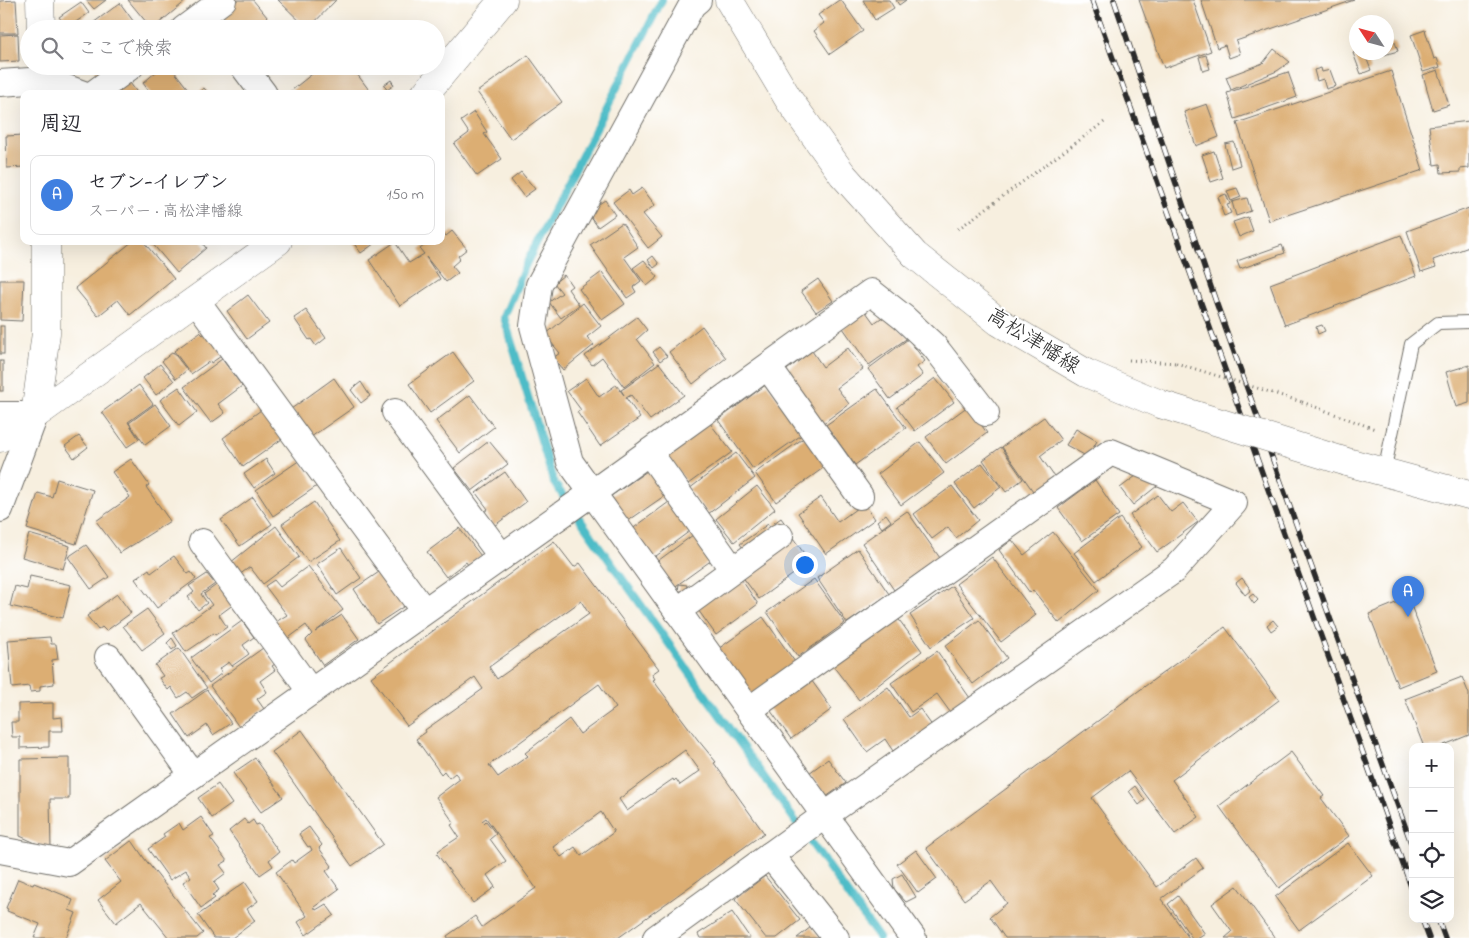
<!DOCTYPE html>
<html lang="ja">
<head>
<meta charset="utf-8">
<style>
	:root { --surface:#fff; --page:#f7f7f7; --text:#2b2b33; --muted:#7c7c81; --line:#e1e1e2; --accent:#2563eb }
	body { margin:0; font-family:"Indie Flower","Klee One",sans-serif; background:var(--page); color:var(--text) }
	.controls { position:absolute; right:15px; bottom:15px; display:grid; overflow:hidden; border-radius:10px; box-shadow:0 5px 20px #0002 }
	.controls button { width:45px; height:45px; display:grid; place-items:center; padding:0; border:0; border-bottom:1px solid var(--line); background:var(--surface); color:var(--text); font:25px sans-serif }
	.compass { position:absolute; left:1349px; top:15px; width:45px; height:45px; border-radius:50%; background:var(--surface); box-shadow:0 5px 20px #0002; rotate:306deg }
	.you { position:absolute; left:804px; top:564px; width:18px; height:18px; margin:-12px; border:4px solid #fff; border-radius:50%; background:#1a73e8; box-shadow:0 0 0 8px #1a73e833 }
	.badge { display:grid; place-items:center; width:32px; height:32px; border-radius:50%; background:var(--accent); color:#fff; font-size:16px; font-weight:700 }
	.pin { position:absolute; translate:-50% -41px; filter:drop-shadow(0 1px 2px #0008) }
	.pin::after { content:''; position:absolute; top:26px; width:18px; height:15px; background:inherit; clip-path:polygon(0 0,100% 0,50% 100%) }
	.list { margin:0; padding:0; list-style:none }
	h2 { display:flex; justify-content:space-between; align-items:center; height:65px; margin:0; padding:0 20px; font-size:21px }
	h2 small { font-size:16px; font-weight:400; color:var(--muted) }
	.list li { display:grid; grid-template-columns:32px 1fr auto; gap:15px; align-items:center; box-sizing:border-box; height:80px; margin:0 10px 10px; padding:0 10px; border:1px solid var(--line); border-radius:10px }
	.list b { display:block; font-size:19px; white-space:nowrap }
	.list p { margin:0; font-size:16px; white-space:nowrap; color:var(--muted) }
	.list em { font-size:16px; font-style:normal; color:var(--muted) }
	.icon { flex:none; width:28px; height:28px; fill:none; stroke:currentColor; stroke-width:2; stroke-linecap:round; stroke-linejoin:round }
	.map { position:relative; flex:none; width:1469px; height:938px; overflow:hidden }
	.search { position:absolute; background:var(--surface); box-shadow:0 5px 20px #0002; left:20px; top:20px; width:425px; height:55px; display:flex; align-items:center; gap:12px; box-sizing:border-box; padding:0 18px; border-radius:28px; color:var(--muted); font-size:19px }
	.panel { position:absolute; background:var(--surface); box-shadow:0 5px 20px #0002; left:20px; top:90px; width:425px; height:155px; border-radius:10px }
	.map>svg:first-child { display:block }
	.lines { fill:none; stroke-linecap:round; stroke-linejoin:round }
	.stream { stroke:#4ebcc7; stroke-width:8 }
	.building { fill:#dcae73; fill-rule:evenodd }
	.lane-casing { stroke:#72706a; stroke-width:14 }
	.street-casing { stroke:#72706a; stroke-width:28 }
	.secondary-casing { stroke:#72706a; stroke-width:29 }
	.primary-casing { stroke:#72706a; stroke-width:29 }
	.path { stroke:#72706a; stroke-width:3; stroke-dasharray:1 4; stroke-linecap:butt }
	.lane { stroke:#fff; stroke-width:12 }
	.street { stroke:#fff; stroke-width:26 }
	.secondary { stroke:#fff; stroke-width:28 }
	.primary { stroke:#fff; stroke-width:28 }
	.rail-casing { stroke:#2b2b2b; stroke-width:5.5 }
	.rail { stroke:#fff; stroke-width:4; stroke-dasharray:11; stroke-linecap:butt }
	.primary-bridge-casing { stroke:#72706a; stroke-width:29; stroke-linecap:butt }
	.path-bridge { stroke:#72706a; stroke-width:3; stroke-dasharray:1 4; stroke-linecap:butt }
	.primary-bridge { stroke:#fff; stroke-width:28 }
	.labels { text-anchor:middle; stroke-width:4; stroke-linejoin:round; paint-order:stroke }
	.street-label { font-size:21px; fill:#2b2b2b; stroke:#fff }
</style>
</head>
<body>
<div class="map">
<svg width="1469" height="938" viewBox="0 0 1469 938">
	<rect width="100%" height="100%" fill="#fff"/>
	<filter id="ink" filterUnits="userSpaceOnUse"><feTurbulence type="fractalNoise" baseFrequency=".02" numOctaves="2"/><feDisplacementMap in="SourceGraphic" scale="10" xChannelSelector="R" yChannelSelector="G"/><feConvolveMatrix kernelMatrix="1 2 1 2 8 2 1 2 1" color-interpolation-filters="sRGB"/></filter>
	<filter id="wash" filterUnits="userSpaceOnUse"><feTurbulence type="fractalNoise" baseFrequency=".0096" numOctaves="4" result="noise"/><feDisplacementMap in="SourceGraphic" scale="20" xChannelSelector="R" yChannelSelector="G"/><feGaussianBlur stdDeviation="1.12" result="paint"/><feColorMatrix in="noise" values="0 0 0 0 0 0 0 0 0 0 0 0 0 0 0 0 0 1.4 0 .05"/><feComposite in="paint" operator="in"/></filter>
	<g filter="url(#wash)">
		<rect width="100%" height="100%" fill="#f7efdf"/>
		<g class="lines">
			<!-- stream -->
			<path class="stream" d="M662,0L526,264L504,317L554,483L879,938"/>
		</g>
		<g id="blocks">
			<!-- building -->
			<g class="building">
				<path d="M16,0L18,33H0V1Z"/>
				<path d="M86,0H106L94,9Z"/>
				<path d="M128,0H187L152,29Z"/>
				<path d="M232,0H253L277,29H234L219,11Z"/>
				<path d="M278,0H336L308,29Z"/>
				<path d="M839,0H841L863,31L830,54L814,31L824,23L818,15Z"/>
				<path d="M863,0H889L894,8L875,20Z"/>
				<path d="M896,0H906L899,5Z"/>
				<path d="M1139,0H1193L1211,51L1164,68Z"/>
				<path d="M1201,0H1354L1236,41L1240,54L1229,58L1225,45L1217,48Z"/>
				<path d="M81,2L89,13L67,28L59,17Z"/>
				<path d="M120,3L139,29H85Z"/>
				<path d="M1425,30L1434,59L1437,58L1440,67L1423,72L1411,35Z"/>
				<path d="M18,34L19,61L0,62V35Z"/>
				<path d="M1395,42L1398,51L1373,58L1371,52H1386V45Z"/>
				<path d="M1274,49L1290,62L1277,71L1231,90L1226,77L1263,63Z"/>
				<path d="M1356,52H1364L1371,70L1361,74L1353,53Z"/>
				<path d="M528,55L562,102L511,139L477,92Z"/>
				<path d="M1206,55L1210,69L1203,71L1199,57Z"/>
				<path d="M92,66H113L99,76Z"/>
				<path d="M163,66H170L192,94H151L143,83Z"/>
				<path d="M322,66H351L372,94H287Z"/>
				<path d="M1321,68L1322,72L1330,70L1336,86L1326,89L1323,79L1317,81L1314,70Z"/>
				<path d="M1438,70L1449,105L1433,110L1423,75Z"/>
				<path d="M1391,71L1423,170L1269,221L1237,123Z"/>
				<path d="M1288,72L1297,97L1235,119L1227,93Z"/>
				<path d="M128,80L138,94H109Z"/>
				<path d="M391,80L394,85L387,90L384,85Z"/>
				<path d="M204,88L209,94H196Z"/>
				<path d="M1207,104L1219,137L1196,146L1184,112Z"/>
				<path d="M474,112L487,132L484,134L502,159L477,176L454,144L469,133L461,121Z"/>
				<path d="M1469,121V168L1460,169V172L1441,173L1440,164L1434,165L1429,126Z"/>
				<path d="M24,135V167L7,168L6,136Z"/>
				<path d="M1234,142L1240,165L1231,168L1225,144Z"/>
				<path d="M1214,151L1223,178L1211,182L1202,155Z"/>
				<path d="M521,172L535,189L524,197L511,180Z"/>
				<path d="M642,188L655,205L643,214L662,237L648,248L613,202L629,190L632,195Z"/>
				<path d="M1237,188L1241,197L1231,201L1227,191Z"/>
				<path d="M1226,194L1230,204L1227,205L1231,213L1224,216L1221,208H1222L1218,197Z"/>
				<path d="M1247,198L1251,211L1236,216L1232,202Z"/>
				<path d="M605,200L615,215L598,227L587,212Z"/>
				<path d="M1469,208V247L1433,260L1436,267L1421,272L1407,231Z"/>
				<path d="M1248,217L1253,231L1239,237L1233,222Z"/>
				<path d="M622,223L638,247L624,257L641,281L633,287L636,292L627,298L590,245Z"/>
				<path d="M441,230L446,236L452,231L467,249L458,256L460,259L452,266L458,273L446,282L426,257L440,279L400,306L369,260L395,242L409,263L424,254L420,249L430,241H441Z"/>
				<path d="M1401,235L1416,276L1285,325L1270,284Z"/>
				<path d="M133,241H143L174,279L130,315L118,300L98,316L75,288Z"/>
				<path d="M153,241H201L206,248L177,273L151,242Z"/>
				<path d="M352,241H378L361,253Z"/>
				<path d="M1282,245L1285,253L1240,269L1237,261Z"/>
				<path d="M653,256L659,264L654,268L648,260Z"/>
				<path d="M644,260L658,277L647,286L633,268Z"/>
				<path d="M602,272L625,304L602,320L579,289Z"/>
				<path d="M564,275L572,286L568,289L579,305L561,318L549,302L562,293L554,283Z"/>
				<path d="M818,279L833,301L816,312L801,291Z"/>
				<path d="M0,280H24L22,321L0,320Z"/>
				<path d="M248,295L269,323L247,339L227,311Z"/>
				<path d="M583,303L601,326L587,337L594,345L563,370L553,358L560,353L545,335Z"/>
				<path d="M306,310L326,338L316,346L311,339L309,340L294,318Z"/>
				<path d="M866,312L874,323L884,316L909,337L869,365L843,328Z"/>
				<path d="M637,317L647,330L637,339L655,363L624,387L602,357L592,365L585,356Z"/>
				<path d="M1322,325L1325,331L1318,334L1316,327Z"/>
				<rect x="0" y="326" width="4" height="28"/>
				<path d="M702,326L726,358L693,384L669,352Z"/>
				<path d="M209,331L224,354L211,363L210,361L191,374L174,351L200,332L203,335Z"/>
				<path d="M908,339L925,361L917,367L923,375L890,399L868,369Z"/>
				<path d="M659,347L667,356L660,361L653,352Z"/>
				<path d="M848,348L863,369L837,388L849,404L822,424L784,372L812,351L823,367Z"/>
				<path d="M173,352L187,370L176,379L162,361Z"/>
				<path d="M453,352L474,381L430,413L409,384Z"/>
				<path d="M222,359L242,386L218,404L225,413L211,423L184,387Z"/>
				<rect x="0" y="361" width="3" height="30"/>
				<path d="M659,363L684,395L650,420L631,395L626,398L640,418L600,446L577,412L581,410L567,391L586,378L599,397L616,385L624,395L621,390L626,387Z"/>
				<path d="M160,364L174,381L156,395L143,378Z"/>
				<path d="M1469,365V403L1456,407L1446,372Z"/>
				<path d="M334,378L354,407L311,437L291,409Z"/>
				<path d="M935,378L954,402L915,431L897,407Z"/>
				<path d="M361,382L370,396L361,403L351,390Z"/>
				<path d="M767,384L803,434L753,469L718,420Z"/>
				<path d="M139,385L153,404L128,422L139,439L127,447L102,412Z"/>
				<path d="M179,387L197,412L179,426L160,400Z"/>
				<path d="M877,389L906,428L855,465L826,425Z"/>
				<path d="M470,395L494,427L460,453L436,421Z"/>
				<path d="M155,404L171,426L145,445L129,423Z"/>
				<path d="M968,406L987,433L946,464L926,437Z"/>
				<path d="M261,410L282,439L243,467L223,438Z"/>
				<path d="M1044,417L1061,440L1040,456L1056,479L1035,494L1002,447Z"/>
				<path d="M709,422L732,452L688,484L665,454Z"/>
				<path d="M1076,429L1097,441L1088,457L1066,445Z"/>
				<path d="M79,436L88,447L74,458L65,446Z"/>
				<path d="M805,437L826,466L776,502L755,473Z"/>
				<path d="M489,441L508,464L472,491L454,468Z"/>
				<path d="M920,442L944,473L901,505L878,474Z"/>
				<path d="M1001,447L1023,479L1006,492L983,460Z"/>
				<path d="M736,453L755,478L708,514L689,489Z"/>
				<path d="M131,459L149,485L146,487L170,521L120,553L96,521L130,497L112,472Z"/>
				<path d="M266,459L275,473L254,488L244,474Z"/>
				<path d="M300,460L317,486L273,516L256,490Z"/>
				<path d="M982,463L1001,487L974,508L955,484Z"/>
				<path d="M650,469L667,494L628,521L611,496Z"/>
				<path d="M1144,470L1157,486L1133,505L1120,488Z"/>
				<path d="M505,472L526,502L494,526L484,512L488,509L476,493Z"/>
				<path d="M57,479L93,490L76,544L27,529L38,493L52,497Z"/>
				<path d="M1095,480L1119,515L1082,541L1058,508Z"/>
				<path d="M757,486L775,509L734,542L716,519Z"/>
				<path d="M952,486L978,520L956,538L948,527L932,539L914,514Z"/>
				<path d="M1158,495L1171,512L1183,503L1198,522L1157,552L1130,515Z"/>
				<path d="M253,497L272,524L240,546L221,520Z"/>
				<path d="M821,497L838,522L864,503L875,519L826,554L798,513Z"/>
				<path d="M673,499L694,528L652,559L631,530Z"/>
				<path d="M314,502L340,541L308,562L282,524Z"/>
				<path d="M907,511L940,558L894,590L862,543Z"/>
				<path d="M886,514L891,521L882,528L877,521Z"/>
				<path d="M781,518L786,525L779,530L774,523Z"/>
				<path d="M1120,518L1142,547L1096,581L1074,553Z"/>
				<path d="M768,524L774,532L746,552L740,544Z"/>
				<path d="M276,526L299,557L263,584L250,567L239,575L230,563Z"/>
				<path d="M459,528L481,556L468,565L466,562L446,577L427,552Z"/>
				<path d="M697,532L716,557L673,588L655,563Z"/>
				<path d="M1053,532L1099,590L1059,623L1033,590L1030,593L999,550L1012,540L1024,555Z"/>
				<path d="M29,534L70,546L63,569L22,557Z"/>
				<path d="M791,535L810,562L759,599L739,572Z"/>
				<path d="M554,541L574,567L580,563L659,669L652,674L655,679L653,680L698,740L716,762L714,763L764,833L618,938H448L447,936L475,916L482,927L536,888L486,818L482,821L484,823L486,821L496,834L490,839L506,861L487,875L495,887L473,903L437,854L439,852L438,851L459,837L451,825L454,823L436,797L460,779L455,773L449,778L444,771L441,774L416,739L426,732L425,730L483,689L475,677L407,726L371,677ZM581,601L589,614L497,679L489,667ZM599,684L616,708L580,734L569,719L525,753L528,756L498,777L489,765ZM685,750L700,771L680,785L676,779L674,781L673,779L627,811L619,799ZM601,812L614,832L581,856L575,847L561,857L553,847Z"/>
				<path d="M86,545L109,577L91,589L68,557Z"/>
				<path d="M341,548L361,578L337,595L317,564Z"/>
				<path d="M858,549L889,594L847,623L817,578Z"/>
				<path d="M174,556L188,574L191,572L196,579L157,608L135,579L149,569L151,573Z"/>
				<path d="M992,557L1036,615L1001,642L956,584Z"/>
				<path d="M308,566L343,610L315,632L342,615L359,639L323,665L306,640L312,634L306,625L286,640L274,623L287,615L265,586L274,580L280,587Z"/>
				<path d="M382,570L406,605L377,624L354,589Z"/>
				<path d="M207,574L215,584L201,594L207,603L198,610L188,597L194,592L189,586Z"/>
				<path d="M30,576L71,585L63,618L10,606L15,586L27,589Z"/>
				<path d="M739,576L758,604L716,635L696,607Z"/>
				<path d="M1242,578L1251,590L1245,595L1236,583Z"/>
				<path d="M814,579L845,623L798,657L767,612Z"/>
				<path d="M219,583L234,604L219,615L227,627L215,635L214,633L186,652L173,633L212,605L204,594Z"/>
				<path d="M679,584L687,585L686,591H678Z"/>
				<path d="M952,586L974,618L931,647L910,615Z"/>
				<path d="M117,594L131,613L106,631L102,627L98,630L87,616Z"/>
				<path d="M1253,594L1258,600L1254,604L1249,597Z"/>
				<path d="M1408,598L1437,671L1398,687L1369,614Z"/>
				<path d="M147,609L165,633L142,650L123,626Z"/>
				<path d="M763,617L795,662L751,695L718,649Z"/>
				<path d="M897,617L922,651L859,700L833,666Z"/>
				<path d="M979,620L1007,658L973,684L945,646Z"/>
				<path d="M1273,620L1278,626L1271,631L1267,625Z"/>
				<path d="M242,621L254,637L243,645L249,654L232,666L229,662L219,669L222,673L209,683L191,658Z"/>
				<path d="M1225,627L1279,700L1172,780L1199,817L1175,834L1128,771L1092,798L1157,887L1196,858L1203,868L1161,899L1189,938H1005L990,917L1007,903L991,881L964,900L926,848Z"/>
				<path d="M50,637L51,644H56L58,659L52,660L54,684L40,686V691L30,692L29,686L12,688L8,640Z"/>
				<path d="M172,638L177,646L172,650L167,643Z"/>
				<path d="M179,648L207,688L192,698L187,692L178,698L171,687L168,690L159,678L163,676L155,665Z"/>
				<path d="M263,648L275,664L272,666L275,670L260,681L267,692L257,699L264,709L239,727L210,686Z"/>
				<path d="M937,651L970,698L950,712L937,694L911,712L891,683Z"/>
				<path d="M809,677L832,709L791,739L768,707Z"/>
				<path d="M1462,677L1469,694V735L1439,747H1424L1405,699Z"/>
				<path d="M888,687L909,717L920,709L933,727L922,736L919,733L893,751L885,739L867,752L844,719Z"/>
				<path d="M207,690L231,723L213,735L207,725L189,738L173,714Z"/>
				<path d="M53,703V718L62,717L63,731H49V747L20,748V737H12L11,722H18V704Z"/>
				<path d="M302,730L383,844L352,866L272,752Z"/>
				<path d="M1291,752L1324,796L1321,798L1349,836L1279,888L1219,806Z"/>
				<path d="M69,758V799H50L51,850L20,836V759Z"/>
				<path d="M255,758L283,797L261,812L233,773Z"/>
				<path d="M828,759L846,783L826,797L809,773Z"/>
				<path d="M218,784L232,804L212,818L198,798Z"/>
				<path d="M1135,786L1145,800L1139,805L1129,791Z"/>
				<path d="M201,817L214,836L210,838L227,861L220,865L226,873L214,882L219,890L212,895L215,898L201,908L183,882L191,877L186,870L170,880L148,849L165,837L163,834L179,823L183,830Z"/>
				<path d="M244,819L248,824L253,820L256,825L259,824L279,852L269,860L273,866L260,875L229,831Z"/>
				<path d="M309,827L322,845L319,848L332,866L326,871L339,889L314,907L316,910L326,904L334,915L306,935L298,922L307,916L276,872L292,860L294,863L312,850L310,846L308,847L299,834Z"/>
				<path d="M131,841L133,842L144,858L203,933L197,938H169L141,903L116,923L98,900L121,882L105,861Z"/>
				<path d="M1348,843L1373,876L1299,930L1275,897Z"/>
				<path d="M916,850L937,879L918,893L897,864Z"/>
				<path d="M902,874L916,897L906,902L894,889L893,879Z"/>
				<path d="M765,876L800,920L777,938H766L735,899Z"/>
				<path d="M18,879L33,885L34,883L66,896V897L73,900L69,910L76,913L66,938H34L40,924L7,911L8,909L6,908Z"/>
				<path d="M245,882L258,901L247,909L255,921L232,938H214L198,915Z"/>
				<path d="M1237,886L1275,938H1225L1232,932L1212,904Z"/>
				<path d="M1178,896L1205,934L1199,938H1192L1168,904Z"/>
				<path d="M732,912L750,938H700L698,934Z"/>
				<path d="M811,927L819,938H797Z"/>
			</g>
		</g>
	</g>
	<g filter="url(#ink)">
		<use href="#blocks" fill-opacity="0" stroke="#72706a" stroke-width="1"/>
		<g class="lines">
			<defs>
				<path id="lane" d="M1384,472L1411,344L1438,323L1469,322"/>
				<g id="street">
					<path d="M698,0L692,5L539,285L533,326L570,462L913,938"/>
					<path d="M184,29L223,0"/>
					<path d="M243,66L264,94"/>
					<path d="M0,83L45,80L83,94"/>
					<path d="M93,94L131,66"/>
					<path d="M196,300L424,611"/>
					<path d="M768,367L860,496"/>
					<path d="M395,412L502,557"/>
					<path d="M0,415H35L0,509"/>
					<path d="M649,452L733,570"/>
					<path d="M202,542L311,692"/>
					<path d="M677,611L780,536"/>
					<path d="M108,657L193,775"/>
					<path d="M0,850L69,863L592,493L871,292L904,318L934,346L986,413"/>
					<path d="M770,855L836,938"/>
					<path d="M656,938L824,816L1174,570L1234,503L1111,452L749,710"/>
				</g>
				<g id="secondary">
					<path d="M40,0L41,29"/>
					<path d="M44,66L45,94"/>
					<path d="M425,94L503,0"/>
					<path d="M35,415L46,333V241"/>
					<path d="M0,438L35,415L278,241"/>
				</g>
				<g id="primary">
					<path d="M729,0L789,100L843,175L915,255L999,322L1086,373L1160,404"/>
					<path d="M1347,462L1469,495"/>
				</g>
			</defs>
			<!-- lane casing -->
			<use href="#lane" class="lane-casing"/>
			<!-- street casing -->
			<use href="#street" class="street-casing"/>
			<!-- secondary casing -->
			<use href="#secondary" class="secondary-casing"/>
			<!-- primary casing -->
			<use href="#primary" class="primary-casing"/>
			<!-- path -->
			<g class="path">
				<path d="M958,229L1107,120"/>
				<path d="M1129,360L1176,363"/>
				<path d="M1302,402L1375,429"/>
			</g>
			<!-- lane -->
			<use href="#lane" class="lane"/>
			<!-- street -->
			<use href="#street" class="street"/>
			<!-- secondary -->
			<use href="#secondary" class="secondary"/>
			<!-- primary -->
			<use href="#primary" class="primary"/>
			<defs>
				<g id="rail">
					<path d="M1092,0L1413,892"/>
					<path d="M1114,0L1216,302L1413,848"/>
					<path d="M1422,919L1429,938"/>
					<path d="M1438,919L1445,938"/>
				</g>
			</defs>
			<!-- rail casing -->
			<use href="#rail" class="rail-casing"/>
			<!-- rail -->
			<use href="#rail" class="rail"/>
			<defs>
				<path id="primary-bridge" d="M1160,404L1347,462"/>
			</defs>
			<!-- primary-bridge casing -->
			<use href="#primary-bridge" class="primary-bridge-casing"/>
			<!-- path-bridge -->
			<path class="path-bridge" d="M1176,363L1302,402"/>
			<!-- primary-bridge -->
			<use href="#primary-bridge" class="primary-bridge"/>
		</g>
	</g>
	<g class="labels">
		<!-- street labels -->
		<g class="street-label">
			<text transform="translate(1034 340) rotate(32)" y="7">高松津幡線</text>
		</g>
	</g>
</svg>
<div class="controls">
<button>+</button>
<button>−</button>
<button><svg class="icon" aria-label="locate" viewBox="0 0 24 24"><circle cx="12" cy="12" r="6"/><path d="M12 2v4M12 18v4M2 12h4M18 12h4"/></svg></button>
<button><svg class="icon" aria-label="layers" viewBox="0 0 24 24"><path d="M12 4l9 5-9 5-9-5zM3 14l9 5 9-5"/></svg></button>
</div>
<svg class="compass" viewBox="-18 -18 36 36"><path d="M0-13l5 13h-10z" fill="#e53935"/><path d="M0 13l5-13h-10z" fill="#7c7c81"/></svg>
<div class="you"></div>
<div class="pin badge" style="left:1408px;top:617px;background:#3f7fe0">A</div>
<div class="search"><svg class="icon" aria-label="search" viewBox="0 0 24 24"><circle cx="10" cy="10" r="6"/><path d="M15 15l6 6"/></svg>ここで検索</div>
<section class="panel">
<h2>周辺<small></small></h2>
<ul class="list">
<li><span class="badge" style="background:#3f7fe0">A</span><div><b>セブン-イレブン</b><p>スーパー · 高松津幡線</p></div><em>150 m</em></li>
</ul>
</section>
</div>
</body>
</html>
